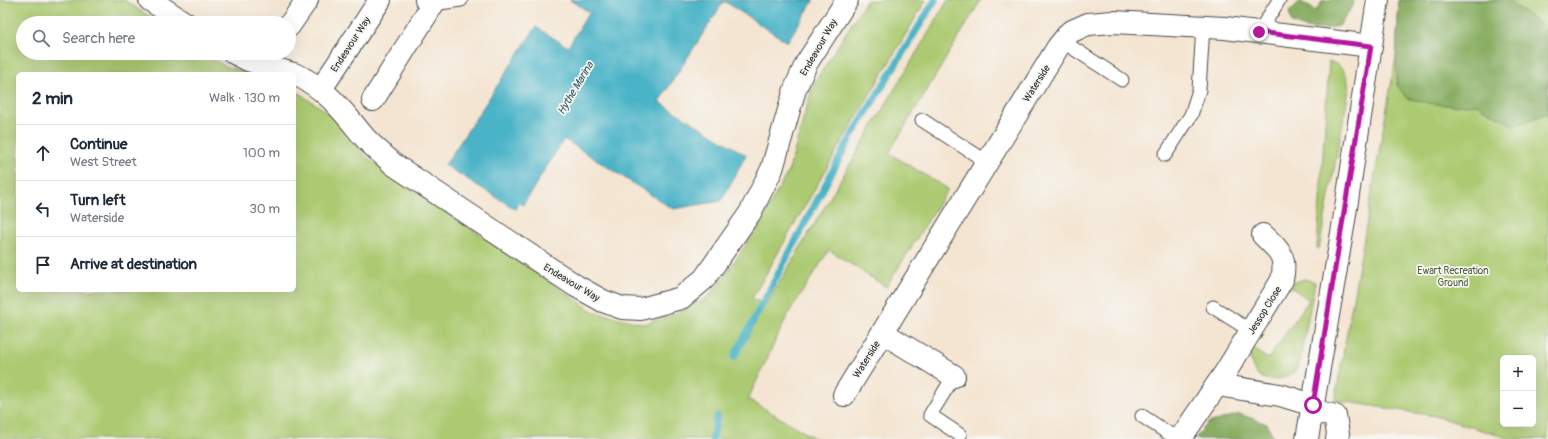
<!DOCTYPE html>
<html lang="en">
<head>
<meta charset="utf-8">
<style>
	:root { --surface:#fff; --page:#f6f6f7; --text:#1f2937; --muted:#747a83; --line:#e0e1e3 }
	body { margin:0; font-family:Pangolin,sans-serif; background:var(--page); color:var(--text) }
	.controls { position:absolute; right:12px; bottom:12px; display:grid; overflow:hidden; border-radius:6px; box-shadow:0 4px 16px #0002 }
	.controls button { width:36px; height:36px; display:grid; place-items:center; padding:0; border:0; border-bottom:1px solid var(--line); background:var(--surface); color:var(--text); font:20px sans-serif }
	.stop { position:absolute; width:12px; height:12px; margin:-9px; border:3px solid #b5179e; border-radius:50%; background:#fff }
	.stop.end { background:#b5179e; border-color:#fff; box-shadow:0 1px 4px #0008 }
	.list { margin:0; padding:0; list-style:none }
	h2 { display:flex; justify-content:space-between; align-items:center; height:52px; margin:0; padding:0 16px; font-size:17px }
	h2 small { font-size:13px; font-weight:400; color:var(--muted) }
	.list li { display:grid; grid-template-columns:26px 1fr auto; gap:12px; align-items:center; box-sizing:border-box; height:56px; padding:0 16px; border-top:1px solid var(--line) }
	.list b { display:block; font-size:15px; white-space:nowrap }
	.list p { margin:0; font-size:13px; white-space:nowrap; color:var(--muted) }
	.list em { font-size:13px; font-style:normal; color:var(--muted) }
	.icon { flex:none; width:22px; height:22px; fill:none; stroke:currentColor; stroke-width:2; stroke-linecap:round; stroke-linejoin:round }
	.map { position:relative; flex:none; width:1548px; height:439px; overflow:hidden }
	.search { position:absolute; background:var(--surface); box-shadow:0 4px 16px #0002; left:16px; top:16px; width:280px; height:44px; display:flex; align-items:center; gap:10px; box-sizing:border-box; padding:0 14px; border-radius:22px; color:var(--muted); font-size:15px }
	.panel { position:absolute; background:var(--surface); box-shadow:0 4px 16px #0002; left:16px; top:72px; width:280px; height:220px; border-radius:6px }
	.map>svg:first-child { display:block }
	.green { fill:#acca71; stroke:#6c7a4e; fill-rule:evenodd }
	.forest { fill:#89ae63; stroke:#5a6c47 }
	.water { fill:#49b3c7; stroke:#3a6f79 }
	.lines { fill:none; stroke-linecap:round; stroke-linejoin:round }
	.stream { stroke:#49b3c7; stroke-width:7 }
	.service-casing { stroke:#494744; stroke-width:15 }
	.minor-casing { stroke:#494744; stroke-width:24 }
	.service { stroke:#fff; stroke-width:13 }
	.minor { stroke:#fff; stroke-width:22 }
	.route { stroke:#b5179e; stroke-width:5 }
	.labels { text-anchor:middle; stroke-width:3.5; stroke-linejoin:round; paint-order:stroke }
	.street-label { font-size:10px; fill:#2b2b2b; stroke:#f6f6f2 }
	.park-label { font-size:10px; fill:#525b40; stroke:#f6f6f2 }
	.water-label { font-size:11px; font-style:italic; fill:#365b62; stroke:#f6f6f2 }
</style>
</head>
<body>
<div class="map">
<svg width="1548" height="439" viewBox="0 0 1548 439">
	<rect width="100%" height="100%" fill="#f6f6f2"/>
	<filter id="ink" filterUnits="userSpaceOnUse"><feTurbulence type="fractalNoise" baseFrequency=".025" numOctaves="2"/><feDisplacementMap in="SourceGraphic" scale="8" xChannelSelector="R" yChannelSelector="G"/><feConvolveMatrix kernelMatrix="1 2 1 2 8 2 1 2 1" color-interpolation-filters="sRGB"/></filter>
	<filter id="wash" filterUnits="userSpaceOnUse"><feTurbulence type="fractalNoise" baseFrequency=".012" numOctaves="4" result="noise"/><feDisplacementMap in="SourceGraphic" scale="16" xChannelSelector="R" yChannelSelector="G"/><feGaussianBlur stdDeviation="0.9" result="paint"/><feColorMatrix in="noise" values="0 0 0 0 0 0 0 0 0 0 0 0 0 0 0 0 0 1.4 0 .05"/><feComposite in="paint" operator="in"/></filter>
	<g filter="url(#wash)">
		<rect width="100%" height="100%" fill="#f4e5d2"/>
		<!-- green -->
		<g class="green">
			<path d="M0,0H124L159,23H23V53H205L225,66L250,74H18V290H294V90L332,115L366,157L594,312L644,324L675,314L704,300L721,282L757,228L789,170L813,85L867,0H926L847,133L752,298L766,305L948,0H981L889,153L948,189L886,287L829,250L787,316L748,399L816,439H0Z"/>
			<path d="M1399,0H1548V439H1511L1435,416L1335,400L1396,57ZM1503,358H1533V424H1503Z"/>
			<path d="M1329,61C1344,67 1348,74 1349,90L1319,249L1317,248Z"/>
			<path d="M1305,279L1315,282L1300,361L1294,373C1266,387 1249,379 1250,346L1268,359L1309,300L1291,287L1294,282Z"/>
		</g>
		<!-- forest -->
		<g class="forest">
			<path d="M1323,0H1354L1353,6L1339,26C1321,30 1309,31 1292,23L1289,12L1300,1L1316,11Z"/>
			<path d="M1399,0H1508L1548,30V113L1515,126L1476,104L1454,106L1428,103L1407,98L1397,85L1396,57Z"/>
			<path d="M1240,414L1267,424L1274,439H1195L1208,423Z"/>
		</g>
		<!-- water -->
		<path class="water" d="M570,0H814L787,42L724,1L659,102L746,155L721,201L673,209L564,139L523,205L519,202L515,209L445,165L536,27L568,47L589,12Z"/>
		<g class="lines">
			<!-- stream -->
			<g class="stream">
				<path d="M734,357L847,144L935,0"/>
				<path d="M712,439L717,416"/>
			</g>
		</g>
	</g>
	<g filter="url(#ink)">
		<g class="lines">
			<defs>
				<g id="service">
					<path d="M433,4L461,0"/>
					<path d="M1259,32L1279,0"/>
					<path d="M1062,41L1122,80"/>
					<path d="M922,120L987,162"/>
					<path d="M1165,155L1191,115L1199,90L1203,27"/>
					<path d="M1213,307L1251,331"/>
					<path d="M954,376L930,415L960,435"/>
					<path d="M1142,416L1177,439"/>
				</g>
				<g id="minor">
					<path d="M150,0L185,23"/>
					<path d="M289,26L307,0"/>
					<path d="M234,53L248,60L293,74"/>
					<path d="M294,74C326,87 344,113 365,138C373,147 384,155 393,164L576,286L603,301L622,308L641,309L681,298L704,279L750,213L772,169L795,89L806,64L847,0"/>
					<path d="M321,89L380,0"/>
					<path d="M373,100L433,4L426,0"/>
					<path d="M883,333L954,376"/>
					<path d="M1217,385L1280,395L1313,405"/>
					<path d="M844,395L1058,47L1070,32L1088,24L1113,22L1225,28L1371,46"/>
					<path d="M1312,410L1335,416L1338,434L1337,439"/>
					<path d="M1180,439L1225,373L1282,280C1287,256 1280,251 1263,235"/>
					<path d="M1307,439L1343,227L1378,0"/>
				</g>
			</defs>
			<!-- service casing -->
			<use href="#service" class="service-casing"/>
			<!-- minor casing -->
			<use href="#minor" class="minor-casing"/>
			<!-- service -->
			<use href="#service" class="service"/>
			<!-- minor -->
			<use href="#minor" class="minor"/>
		</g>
	</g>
	<g class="lines" filter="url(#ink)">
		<!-- route -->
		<path class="route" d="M1259,32L1371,46L1313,405"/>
	</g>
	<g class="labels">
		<!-- street labels -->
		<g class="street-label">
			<text transform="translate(350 44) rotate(-57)" y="4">Endeavour Way</text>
			<text transform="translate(818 47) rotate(-60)" y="4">Endeavour Way</text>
			<text transform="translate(1036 83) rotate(-58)" y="4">Waterside</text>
			<text transform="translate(572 282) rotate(31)" y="4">Endeavour Way</text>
			<text transform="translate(1264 310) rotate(-58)" y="4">Jessop Close</text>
			<text transform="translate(866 359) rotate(-58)" y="4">Waterside</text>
		</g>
		<!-- park labels -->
		<g class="park-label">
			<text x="1453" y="274">Ewart Recreation<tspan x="1453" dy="12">Ground</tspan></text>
		</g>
		<!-- water labels -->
		<g class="water-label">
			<text transform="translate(575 88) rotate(-59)" y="4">Hythe Marina</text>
		</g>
	</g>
</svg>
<div class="controls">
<button>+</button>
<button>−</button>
</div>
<div class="stop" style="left:1313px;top:405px"></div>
<div class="stop end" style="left:1259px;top:32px"></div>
<div class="search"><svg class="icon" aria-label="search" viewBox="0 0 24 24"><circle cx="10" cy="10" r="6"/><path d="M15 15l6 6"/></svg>Search here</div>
<section class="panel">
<h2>2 min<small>Walk · 130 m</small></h2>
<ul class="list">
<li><svg class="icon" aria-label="ahead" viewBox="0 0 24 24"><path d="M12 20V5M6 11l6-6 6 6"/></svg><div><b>Continue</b><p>West Street</p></div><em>100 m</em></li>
<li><svg class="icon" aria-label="left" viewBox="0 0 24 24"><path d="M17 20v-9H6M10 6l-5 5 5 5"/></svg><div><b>Turn left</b><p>Waterside</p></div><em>30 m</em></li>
<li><svg class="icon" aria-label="arrive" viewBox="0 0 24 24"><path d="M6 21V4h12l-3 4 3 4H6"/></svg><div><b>Arrive at destination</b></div></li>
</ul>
</section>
</div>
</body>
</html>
